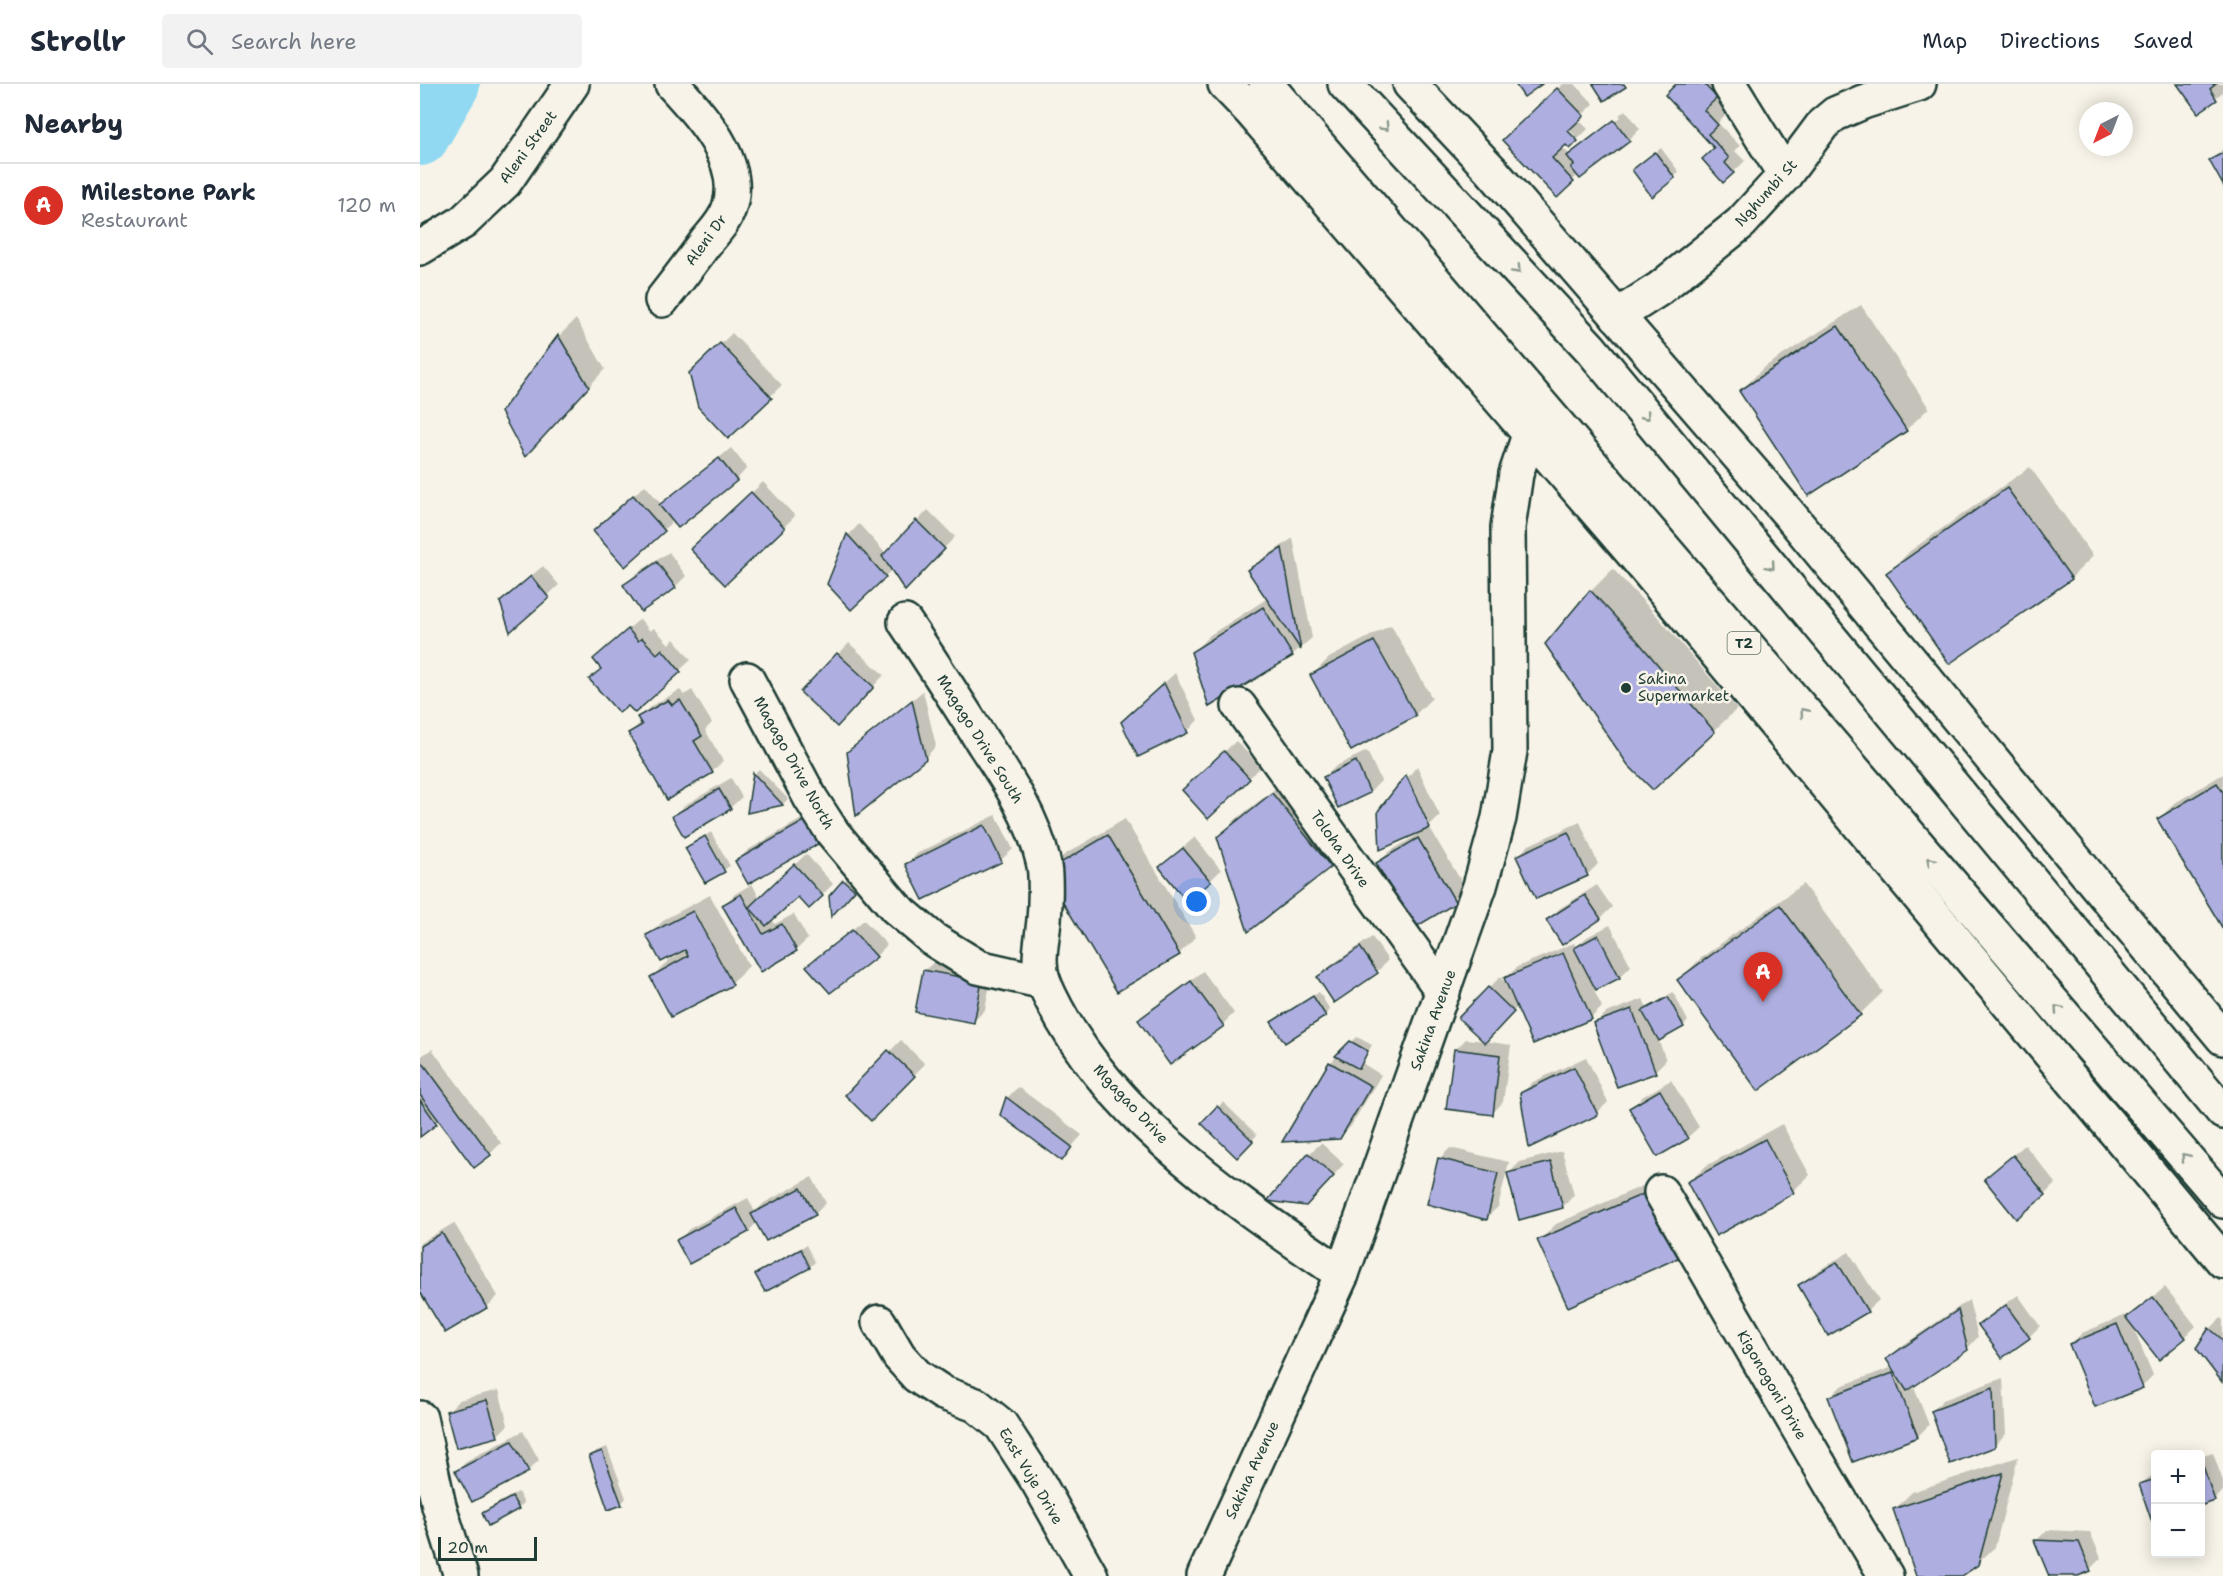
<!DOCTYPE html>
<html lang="en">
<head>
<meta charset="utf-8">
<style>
	:root { --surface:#fff; --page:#f2f2f3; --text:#1f2937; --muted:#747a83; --line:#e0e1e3; --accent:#d93025 }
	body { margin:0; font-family:"Shantell Sans",sans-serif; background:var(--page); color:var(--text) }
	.controls { position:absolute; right:18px; bottom:18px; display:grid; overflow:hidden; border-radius:6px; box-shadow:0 3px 15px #0003 }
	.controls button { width:54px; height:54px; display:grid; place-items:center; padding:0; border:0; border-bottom:2px solid var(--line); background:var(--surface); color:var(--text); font:30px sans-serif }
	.compass { position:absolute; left:1659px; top:18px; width:54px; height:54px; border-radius:50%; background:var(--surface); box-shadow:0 3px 15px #0003; rotate:222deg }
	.scale { position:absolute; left:18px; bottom:15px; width:99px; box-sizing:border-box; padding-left:6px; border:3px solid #1f3d34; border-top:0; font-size:16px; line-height:21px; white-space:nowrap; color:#1f3d34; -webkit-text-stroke:4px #f7f3e8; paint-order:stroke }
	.you { position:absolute; left:777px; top:818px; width:21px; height:21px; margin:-15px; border:4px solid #fff; border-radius:50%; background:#1a73e8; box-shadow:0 0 0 9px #1a73e833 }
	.badge { display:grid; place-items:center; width:39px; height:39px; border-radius:50%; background:var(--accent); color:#fff; font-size:20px; font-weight:700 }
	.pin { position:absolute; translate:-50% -50px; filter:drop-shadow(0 2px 3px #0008) }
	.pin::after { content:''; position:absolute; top:32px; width:21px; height:18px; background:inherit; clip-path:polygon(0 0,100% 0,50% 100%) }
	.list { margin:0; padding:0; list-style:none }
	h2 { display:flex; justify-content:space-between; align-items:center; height:78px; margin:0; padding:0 24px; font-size:26px }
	h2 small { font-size:20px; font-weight:400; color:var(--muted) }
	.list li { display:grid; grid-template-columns:39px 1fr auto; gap:18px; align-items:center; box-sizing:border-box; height:84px; padding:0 24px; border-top:2px solid var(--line) }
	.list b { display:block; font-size:22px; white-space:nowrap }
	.list p { margin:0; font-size:20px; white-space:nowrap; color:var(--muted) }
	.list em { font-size:20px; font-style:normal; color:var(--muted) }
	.icon { flex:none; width:33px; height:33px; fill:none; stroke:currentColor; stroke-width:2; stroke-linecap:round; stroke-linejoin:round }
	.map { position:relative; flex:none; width:1803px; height:1492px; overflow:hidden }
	header { display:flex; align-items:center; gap:36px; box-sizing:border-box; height:84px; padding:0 30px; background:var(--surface); border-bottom:2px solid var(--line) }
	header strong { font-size:28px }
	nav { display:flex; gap:33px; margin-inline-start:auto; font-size:21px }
	.search { width:420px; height:54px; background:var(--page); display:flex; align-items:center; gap:15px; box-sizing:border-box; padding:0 21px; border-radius:6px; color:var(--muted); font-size:22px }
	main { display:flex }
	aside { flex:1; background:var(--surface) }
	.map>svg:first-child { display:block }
	.shadow { fill:#0003; fill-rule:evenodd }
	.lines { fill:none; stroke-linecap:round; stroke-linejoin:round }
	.river { stroke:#91d9f2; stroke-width:58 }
	.building { fill:#aeafe0; stroke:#1f3d34; stroke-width:1.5 }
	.minor-casing { stroke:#1f3d34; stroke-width:38 }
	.highway-casing { stroke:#1f3d34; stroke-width:38 }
	.minor { stroke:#f7f3e8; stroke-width:33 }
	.highway { stroke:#f7f3e8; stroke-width:33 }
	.oneway { stroke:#8b988e }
	.poi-dot { fill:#1f3d34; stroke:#f7f3e8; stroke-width:2 }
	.labels { text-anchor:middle; stroke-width:5; stroke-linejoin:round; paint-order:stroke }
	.shield { fill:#f7f3e8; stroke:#60746a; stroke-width:1.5 }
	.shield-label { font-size:14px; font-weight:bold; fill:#1f3d34 }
	.street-label { font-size:15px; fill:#1f3d34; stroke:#f7f3e8 }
	.poi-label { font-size:15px; fill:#1f3d34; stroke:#f7f3e8; text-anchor:start }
</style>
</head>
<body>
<header>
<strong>Strollr</strong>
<div class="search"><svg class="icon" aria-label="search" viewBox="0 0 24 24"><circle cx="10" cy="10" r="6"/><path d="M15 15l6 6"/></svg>Search here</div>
<nav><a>Map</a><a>Directions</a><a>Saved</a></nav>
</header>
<main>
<aside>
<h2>Nearby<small></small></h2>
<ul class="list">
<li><span class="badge">A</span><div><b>Milestone Park</b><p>Restaurant</p></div><em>120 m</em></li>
</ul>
</aside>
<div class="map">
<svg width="1803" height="1492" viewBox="0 0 1803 1492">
	<rect width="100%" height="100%" fill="#f7f3e8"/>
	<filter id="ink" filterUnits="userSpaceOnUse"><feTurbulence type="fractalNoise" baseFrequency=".0167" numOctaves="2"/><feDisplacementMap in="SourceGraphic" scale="12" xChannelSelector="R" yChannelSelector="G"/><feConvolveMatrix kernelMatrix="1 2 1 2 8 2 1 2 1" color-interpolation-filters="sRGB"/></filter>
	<g filter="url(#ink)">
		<!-- shadow -->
		<g class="shadow">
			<path d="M1143,0H1155L1174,20L1158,35L1168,45L1150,63L1146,58L1142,63L1150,71L1159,62V64L1201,33L1199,31L1206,26L1220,45L1209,56L1158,91L1137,112L1095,45ZM1144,40L1156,53L1154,55L1142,42Z"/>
			<path d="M1258,0H1305L1307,2L1295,14L1308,29L1298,39L1320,62L1315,67L1325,77L1304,97L1296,64Z"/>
			<path d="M1759,0H1803V8L1778,27Z"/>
			<path d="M1241,64L1259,88L1254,93L1219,81Z"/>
			<path d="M1803,65V98L1791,76Z"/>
			<path d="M1441,221L1509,324L1486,346L1321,307L1343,284Z"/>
			<path d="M156,235L185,285L122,354L83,328L139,252Z"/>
			<path d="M312,249L362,301L308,353L280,281Z"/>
			<path d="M311,364L327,384L316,396L254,436L205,481L186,436L225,401L242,421Z"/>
			<path d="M1610,383L1673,472L1651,494L1468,490L1490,467Z"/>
			<path d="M343,398L375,432L364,443L284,454Z"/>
			<path d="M508,426L535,453L485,504L473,485L465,492L409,499L429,451L439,440L466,470Z"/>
			<path d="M873,454L892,554L872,571L790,621L773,568L790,551L848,514L829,487L841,476Z"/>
			<path d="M249,468L266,492L255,503L204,502L216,490Z"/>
			<path d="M123,482L139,501L91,545L93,507Z"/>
			<path d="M1193,485L1238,533L1317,625L1233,704L1171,507Z"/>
			<path d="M220,535L230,547L234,544L249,560L254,555L271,576L215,626L183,584L186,564Z"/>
			<path d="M971,541L1012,614L995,631L892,591L909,574Z"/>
			<path d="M429,559L464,591L428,630L383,608Z"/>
			<path d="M755,589L778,636L767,648L714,627Z"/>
			<path d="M260,606L264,611L272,606L292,639L285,646L303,677L292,688L210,649L222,637L219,634L231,622Z"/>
			<path d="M503,607L516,662L505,674L428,669Z"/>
			<path d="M816,657L841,683L788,732L775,695Z"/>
			<path d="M947,667L961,697L950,708L918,722L905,693L916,682Z"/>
			<path d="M997,682L1020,732L1009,743L1047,807L1035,818L958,779L969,768L1002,748L960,728Z"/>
			<path d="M339,685L368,715L363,720L329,727L334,690Z"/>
			<path d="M1803,690V842L1738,736L1755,719Z"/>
			<path d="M870,693L927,765L910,782L798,753L815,736Z"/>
			<path d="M311,694L322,713L310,724L254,733L265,721Z"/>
			<path d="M397,726L409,747L398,759L329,797L317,777L328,766Z"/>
			<path d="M576,731L593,765L581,776L503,814L487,780L498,769Z"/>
			<path d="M705,735L776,853L759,870L627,788L644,771Z"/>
			<path d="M1160,738L1178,780L1167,791L1098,772L1109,761Z"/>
			<path d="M291,748L310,782L285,797L267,764Z"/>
			<path d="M775,753L801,786L790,797L741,783Z"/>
			<path d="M386,770L413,800L402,811H378L352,835L355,840L374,830L388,855L376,866L342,886L304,821L315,810L332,800L340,814Z"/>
			<path d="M429,792L439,800L416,826L411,812Z"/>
			<path d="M1383,800L1463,908L1440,930L1338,1005L1259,896L1281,874Z"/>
			<path d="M1177,801L1192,823L1181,834L1142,859L1128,837L1139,825Z"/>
			<path d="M290,811L329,882L312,899L232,893L249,876L267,866L228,852L245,835Z"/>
			<path d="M444,836L467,861L456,872L388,882Z"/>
			<path d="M1190,841L1211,882L1200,893L1174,906L1182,923L1171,934L1098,922L1065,957L1091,961L1083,1018L1072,1030L1035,966L1046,955L1065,957L1069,904L1080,893L1090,903L1086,894L1097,883L1154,859L1156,863L1167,853Z"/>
			<path d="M952,853L968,876L957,888L899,894L910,882Z"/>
			<path d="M516,876L573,886L565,926L554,937L504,887Z"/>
			<path d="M783,887L814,929L803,940L751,979L720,936L731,925Z"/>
			<path d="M899,908L910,926L905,931L853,939Z"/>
			<path d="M1253,908L1268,937L1263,942L1238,955L1246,976L1235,987L1175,940L1186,929L1223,915L1227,924Z"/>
			<path d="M937,953L952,961L942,979L961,991L931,1042L919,1054L865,1056L910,979Z"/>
			<path d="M481,956L505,980L451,1035L427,1011Z"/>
			<path d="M12,965L81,1059L70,1070L20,1035L0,1051V973Z"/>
			<path d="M1166,973L1188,1018L1177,1029L1102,1009L1113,998Z"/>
			<path d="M1251,996L1279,1043L1267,1054L1211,1024L1222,1013Z"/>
			<path d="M598,1003L662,1051L641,1075L587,1014Z"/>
			<path d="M803,1018L837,1051L817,1072L783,1039Z"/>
			<path d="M1362,1040L1390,1091L1373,1107L1269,1098L1286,1082Z"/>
			<path d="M901,1059L924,1080L897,1109L889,1070Z"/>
			<path d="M1605,1061L1636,1099L1625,1110L1577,1084Z"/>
			<path d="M1030,1064L1089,1078L1078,1123L1066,1134L1019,1075Z"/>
			<path d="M1142,1067L1154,1111L1143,1123L1088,1090L1100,1078Z"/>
			<path d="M1247,1091L1276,1155L1119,1157L1136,1140Z"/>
			<path d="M392,1093L406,1119L395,1130L337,1138L329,1147L270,1178L258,1157L269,1145L328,1114L335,1128L344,1119Z"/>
			<path d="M34,1139L78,1212L67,1223L0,1205V1159Z"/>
			<path d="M386,1161L395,1178L390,1183L346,1206L337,1190L342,1185Z"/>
			<path d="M1429,1168L1459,1216L1447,1227L1380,1202L1391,1191Z"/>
			<path d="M1745,1203L1776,1242L1765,1253L1713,1243L1733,1291L1722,1303L1651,1260L1662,1249L1708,1230L1709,1233Z"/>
			<path d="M1598,1211L1620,1242L1609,1253L1560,1241L1571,1230Z"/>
			<path d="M1549,1216L1558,1253L1547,1265L1493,1301L1509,1341L1498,1352L1434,1376L1410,1313L1421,1302L1473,1283L1468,1276L1479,1264Z"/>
			<path d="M1801,1234L1803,1236L1802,1296L1778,1264L1790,1245Z"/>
			<path d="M1583,1294L1586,1350L1574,1362L1512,1327L1523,1316Z"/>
			<path d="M79,1306L88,1341L77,1352L27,1328L39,1316Z"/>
			<path d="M103,1347L119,1376L108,1387H37L48,1376Z"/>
			<path d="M187,1363L206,1414L201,1420L171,1373L176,1367Z"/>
			<path d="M1793,1369L1803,1397V1407L1794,1416L1780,1420V1373Z"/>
			<path d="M1598,1373L1575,1463L1557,1480L1539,1492H1498L1475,1425L1492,1408Z"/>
			<path d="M1736,1388V1435L1721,1400Z"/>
			<path d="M98,1408L104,1419L98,1424L69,1440L64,1429L69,1424Z"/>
			<path d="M1627,1446L1670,1448L1681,1474L1670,1485L1654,1492H1631L1616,1457Z"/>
		</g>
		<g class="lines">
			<!-- river -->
			<path class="river" d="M0,53L31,0"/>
		</g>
		<!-- building -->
		<g class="building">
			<path d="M1095,0H1122L1104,13Z"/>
			<path d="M1173,0H1204L1206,3L1184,17Z"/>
			<path d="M1256,0H1284L1297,14L1284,26L1298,41L1288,50L1309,74L1305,79L1314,89L1303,99L1282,75L1294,64L1245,11Z"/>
			<path d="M1757,0H1796L1790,5L1797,16L1778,29Z"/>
			<path d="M1137,4L1164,32L1148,47L1158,57L1150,65L1146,61L1132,74L1154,98L1137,114L1082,56Z"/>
			<path d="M1194,36L1210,57L1160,95L1151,84L1154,81L1147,72Z"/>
			<path d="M1235,68L1255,94L1232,113L1212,86Z"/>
			<path d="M1803,69V101L1789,76Z"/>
			<path d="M1418,242L1487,347L1388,412L1319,307Z"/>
			<path d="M138,251L169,303L105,373L81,328Z"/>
			<path d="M300,259L352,314L308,355L278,323L269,289Z"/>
			<path d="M299,374L317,397L258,444L239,421Z"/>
			<path d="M1587,404L1652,495L1529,580L1466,489Z"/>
			<path d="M331,408L365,444L305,501L270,465Z"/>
			<path d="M213,411L245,447L205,483L173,447Z"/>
			<path d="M496,436L525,465L485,507L462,472Z"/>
			<path d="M427,450L466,493L431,526L407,500Z"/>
			<path d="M862,464L881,566L827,486Z"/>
			<path d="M237,478L256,504L221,528L203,501Z"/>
			<path d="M111,492L129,514L90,548L80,518Z"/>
			<path d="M1170,506L1216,555L1295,648L1233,706L1208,681L1125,560Z"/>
			<path d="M843,523L873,572L789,623L771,568Z"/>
			<path d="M208,545L218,557L222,554L237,570L242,565L261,588L215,629L208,622L199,629L169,595L181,585L173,575Z"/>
			<path d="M954,557L996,632L931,667L890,591Z"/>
			<path d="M417,569L454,603L417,643L380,608Z"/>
			<path d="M744,599L768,649L718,673L701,638Z"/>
			<path d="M248,616L252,621L260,616L282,652L274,657L293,689L247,716L208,649L222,641L217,633Z"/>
			<path d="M492,616L506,675L436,732L427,668Z"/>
			<path d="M804,667L830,695L788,735L762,706Z"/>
			<path d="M936,677L950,709L918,724L903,693Z"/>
			<path d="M333,689L363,721L327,729Z"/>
			<path d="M986,691L1010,744L960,766L958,727Z"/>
			<path d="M1797,699L1803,708V845L1737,735Z"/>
			<path d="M299,705L311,725L264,753L252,732Z"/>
			<path d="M852,709L911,783L828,848L797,753Z"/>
			<path d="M386,736L398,760L328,800L315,777Z"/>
			<path d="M564,741L582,778L503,816L485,780Z"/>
			<path d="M1148,748L1168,792L1116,815L1096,772Z"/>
			<path d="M688,751L760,871L697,908L625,788Z"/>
			<path d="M285,752L305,788L285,799L265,764Z"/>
			<path d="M998,754L1036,819L994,844L956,779Z"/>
			<path d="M763,764L791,798L767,818L739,783Z"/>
			<path d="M374,780L403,812L389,825L378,813L346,842L329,823Z"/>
			<path d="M423,796L435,806L411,833L409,812Z"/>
			<path d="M321,810L343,850L362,840L377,867L341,888L302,821Z"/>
			<path d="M1165,811L1181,835L1142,861L1126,836Z"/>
			<path d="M1360,821L1441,931L1338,1007L1257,896Z"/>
			<path d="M273,827L313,901L251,933L230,893L268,872L265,866L241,878L226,851Z"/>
			<path d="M432,846L457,873L410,909L386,882Z"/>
			<path d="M1178,851L1200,894L1176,906L1154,864Z"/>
			<path d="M940,863L958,889L914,919L897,893Z"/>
			<path d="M1143,869L1172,935L1113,960L1084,894Z"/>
			<path d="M503,886L562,897L554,939L495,928Z"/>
			<path d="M771,897L804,942L750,981L718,936Z"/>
			<path d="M1068,903L1094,928L1065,959L1038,934Z"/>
			<path d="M893,912L906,932L865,959L851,938Z"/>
			<path d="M1248,913L1264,943L1239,957L1222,927Z"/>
			<path d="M1212,925L1236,989L1197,1003L1173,939Z"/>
			<path d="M930,957L948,967L939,985L915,972Z"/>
			<path d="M1034,965L1080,971L1073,1031L1026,1025Z"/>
			<path d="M468,966L495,992L451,1037L425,1011Z"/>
			<path d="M0,975L71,1071L54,1084L0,1011Z"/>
			<path d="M909,978L951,1002L920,1055L862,1058Z"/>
			<path d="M1154,983L1178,1031L1109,1064L1100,1009Z"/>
			<path d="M1240,1006L1268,1055L1237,1073L1209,1024Z"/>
			<path d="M586,1013L652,1063L642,1077L580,1031Z"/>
			<path d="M0,1016L17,1040L0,1053Z"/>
			<path d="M797,1022L833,1057L817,1074L781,1039Z"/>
			<path d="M1345,1055L1374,1109L1296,1152L1267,1098Z"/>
			<path d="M888,1069L914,1092L886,1122L847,1117Z"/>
			<path d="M1593,1071L1626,1111L1596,1135L1564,1095Z"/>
			<path d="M1018,1074L1078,1089L1067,1136L1007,1120Z"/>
			<path d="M1131,1078L1143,1124L1099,1136L1087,1089Z"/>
			<path d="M381,1104L396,1131L346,1157L331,1130Z"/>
			<path d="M1230,1107L1260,1173L1148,1223L1117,1156Z"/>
			<path d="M316,1124L329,1148L269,1180L256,1156Z"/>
			<path d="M22,1149L67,1224L25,1249L0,1208V1162Z"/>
			<path d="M381,1165L390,1184L345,1208L335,1190Z"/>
			<path d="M1417,1178L1448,1228L1408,1252L1378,1201Z"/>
			<path d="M1733,1213L1766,1254L1739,1276L1706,1234Z"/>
			<path d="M1586,1221L1610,1254L1582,1274L1558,1241Z"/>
			<path d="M1538,1226L1548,1266L1487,1307L1466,1275Z"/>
			<path d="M1697,1240L1723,1304L1675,1323L1649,1260Z"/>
			<path d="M1789,1244L1803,1256L1802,1298L1776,1264Z"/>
			<path d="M1473,1289L1498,1353L1433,1378L1408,1313Z"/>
			<path d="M1573,1304L1575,1363L1530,1380L1511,1327Z"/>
			<path d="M67,1316L78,1353L36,1364L26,1327Z"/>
			<path d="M92,1357L109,1388L52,1418L35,1387Z"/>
			<path d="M182,1367L202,1421L188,1426L169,1372Z"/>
			<path d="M1782,1379L1795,1417L1780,1422V1380Z"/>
			<path d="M1583,1389L1558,1481L1542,1492H1496L1473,1425Z"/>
			<path d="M1736,1395V1437L1732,1438L1719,1400Z"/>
			<path d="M92,1413L99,1425L68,1442L62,1429Z"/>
			<path d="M1614,1456L1659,1458L1671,1487L1658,1492H1629Z"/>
		</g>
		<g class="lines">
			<defs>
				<g id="minor">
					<path d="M805,0L831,27L1216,473L1803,1177"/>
					<path d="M990,0L1071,86L1369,430L1803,954"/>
					<path d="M1309,0L1365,91"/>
					<path d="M0,164L43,138L85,98L152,0"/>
					<path d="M242,216C257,197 272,177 286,158C295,147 305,137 309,124C325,79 280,30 252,0"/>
					<path d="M1197,232L1239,205L1321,139L1365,91L1403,40L1415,30L1443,18L1499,0"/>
					<path d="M485,538C512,578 538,619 564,660C588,696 613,734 623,777C627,791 625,830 623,845C621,864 617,880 624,899C679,1027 811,1114 922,1190"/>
					<path d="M327,595L391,715L413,749L476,824L514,856L558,883L624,898"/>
					<path d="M819,622L1023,908"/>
					<path d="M1241,1108L1413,1404L1466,1492"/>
					<path d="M459,1238L479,1272L497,1292L523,1309L556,1321L581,1341L618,1398L671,1492"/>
					<path d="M0,1334L19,1422L41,1492"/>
					<path d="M784,1492L922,1190L1060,802L1079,734L1090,667L1088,443L1096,390L1110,348"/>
				</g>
				<g id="highway">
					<path d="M846,0L1803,1117"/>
					<path d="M925,0L1171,265L1803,1028"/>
				</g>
			</defs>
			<!-- minor casing -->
			<use href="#minor" class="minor-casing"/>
			<!-- highway casing -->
			<use href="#highway" class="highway-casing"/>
			<!-- minor -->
			<use href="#minor" class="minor"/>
			<!-- highway -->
			<use href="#highway" class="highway"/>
		</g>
		<!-- one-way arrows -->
		<defs><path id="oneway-chevron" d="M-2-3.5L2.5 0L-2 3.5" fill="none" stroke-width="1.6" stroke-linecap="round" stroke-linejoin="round" transform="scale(1.5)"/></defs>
		<g class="oneway">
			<use href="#oneway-chevron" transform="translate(965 43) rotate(47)"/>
			<use href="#oneway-chevron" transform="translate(1097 186) rotate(47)"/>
			<use href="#oneway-chevron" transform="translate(1226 332) rotate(50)"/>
			<use href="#oneway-chevron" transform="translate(1351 482) rotate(50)"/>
			<use href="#oneway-chevron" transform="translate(1384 628) rotate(-131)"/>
			<use href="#oneway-chevron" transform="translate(1511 777) rotate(-131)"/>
			<use href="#oneway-chevron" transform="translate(1638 925) rotate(-131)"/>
			<use href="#oneway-chevron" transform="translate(1765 1073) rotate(-131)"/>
		</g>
	</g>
	<!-- markers -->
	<circle class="poi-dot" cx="1206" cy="604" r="6"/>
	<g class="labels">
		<!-- shield labels -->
		<rect class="shield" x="1307.5" y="548" width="33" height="22" rx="4.5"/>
		<g class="shield-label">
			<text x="1324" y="564">T2</text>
		</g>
		<!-- street labels -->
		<g class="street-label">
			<text transform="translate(108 63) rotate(-54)" y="5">Aleni Street</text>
			<text transform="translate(1346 109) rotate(-48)" y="5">Nghumbi St</text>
			<text transform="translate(286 156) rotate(-54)" y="5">Aleni Dr</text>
			<text transform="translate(560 655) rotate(58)" y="5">Magago Drive South</text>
			<text transform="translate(374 679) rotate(61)" y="5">Magago Drive North</text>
			<text transform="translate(920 765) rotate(55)" y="5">Toloha Drive</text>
			<text transform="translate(1013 936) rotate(-70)" y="5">Sakina Avenue</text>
			<text transform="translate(711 1020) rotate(47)" y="5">Mgagao Drive</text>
			<text transform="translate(1352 1301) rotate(60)" y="5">Kigonogoni Drive</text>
			<text transform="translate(832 1386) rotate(-65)" y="5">Sakina Avenue</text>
			<text transform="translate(611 1392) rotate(59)" y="5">East Vuje Drive</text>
		</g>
		<!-- poi labels -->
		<g class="poi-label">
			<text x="1218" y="600">Sakina<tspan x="1218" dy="17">Supermarket</tspan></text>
		</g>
	</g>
</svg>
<div class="controls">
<button>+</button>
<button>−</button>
</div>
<svg class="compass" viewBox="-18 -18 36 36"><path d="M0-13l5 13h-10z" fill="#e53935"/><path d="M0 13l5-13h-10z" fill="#747a83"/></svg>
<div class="scale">20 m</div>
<div class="you"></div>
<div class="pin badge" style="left:1343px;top:918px">A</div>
</div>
</main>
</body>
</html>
